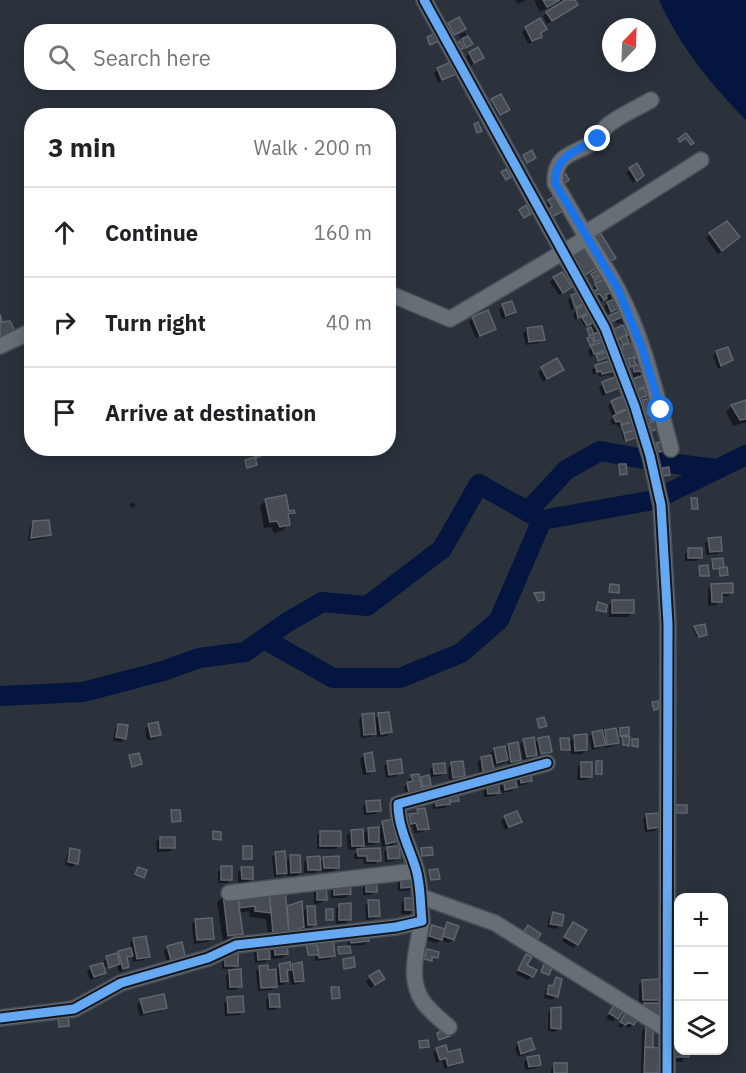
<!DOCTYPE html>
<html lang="en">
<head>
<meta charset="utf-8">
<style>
	:root { --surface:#fff; --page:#f6f6f6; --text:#202124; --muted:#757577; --line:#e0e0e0 }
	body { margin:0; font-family:"IBM Plex Sans",sans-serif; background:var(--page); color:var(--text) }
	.controls { position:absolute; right:18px; bottom:18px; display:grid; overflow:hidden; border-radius:12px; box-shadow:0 3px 15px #0003 }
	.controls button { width:54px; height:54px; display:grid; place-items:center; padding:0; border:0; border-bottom:2px solid var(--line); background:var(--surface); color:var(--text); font:30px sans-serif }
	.compass { position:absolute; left:602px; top:18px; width:54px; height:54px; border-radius:50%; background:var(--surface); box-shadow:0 3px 15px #0003; rotate:23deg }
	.stop { position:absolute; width:18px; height:18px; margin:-14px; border:4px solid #1a73e8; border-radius:50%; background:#fff }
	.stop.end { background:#1a73e8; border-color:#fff; box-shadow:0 2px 6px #0008 }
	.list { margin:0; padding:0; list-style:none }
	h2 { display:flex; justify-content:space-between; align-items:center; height:78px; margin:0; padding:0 24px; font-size:26px }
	h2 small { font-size:20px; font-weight:400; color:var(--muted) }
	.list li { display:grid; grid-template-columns:39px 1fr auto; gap:18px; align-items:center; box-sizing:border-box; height:90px; padding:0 24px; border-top:2px solid var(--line) }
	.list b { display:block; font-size:22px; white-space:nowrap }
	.list em { font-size:20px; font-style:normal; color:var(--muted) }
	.icon { flex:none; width:33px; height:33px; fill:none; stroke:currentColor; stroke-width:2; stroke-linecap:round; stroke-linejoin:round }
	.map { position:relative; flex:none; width:746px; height:1073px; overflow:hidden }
	.search { position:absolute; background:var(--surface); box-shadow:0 3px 15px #0003; left:24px; top:24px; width:372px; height:66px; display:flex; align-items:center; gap:15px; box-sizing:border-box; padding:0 21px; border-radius:24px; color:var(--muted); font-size:22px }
	.panel { position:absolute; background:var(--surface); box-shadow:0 3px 15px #0003; left:24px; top:108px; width:372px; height:348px; border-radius:24px }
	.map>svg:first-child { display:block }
	.water { fill:#04163f }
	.shadow { fill:#0007 }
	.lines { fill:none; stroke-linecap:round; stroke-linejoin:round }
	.river { stroke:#04163f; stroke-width:20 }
	.building { fill:#464b54; stroke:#5f656d; stroke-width:1.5 }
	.minor-casing { stroke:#494f57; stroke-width:18 }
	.minor { stroke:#676e75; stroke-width:15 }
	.cycleway-casing { stroke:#131820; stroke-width:13 }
	.cycleway { stroke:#66a8f1; stroke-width:9 }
	.route { stroke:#1a73e8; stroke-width:8 }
</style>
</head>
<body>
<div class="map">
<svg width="746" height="1073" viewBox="0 0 746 1073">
	<rect width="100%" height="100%" fill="#2b323c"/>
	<!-- water -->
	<path class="water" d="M659,0H746V120C711,85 679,45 659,0Z"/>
	<!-- shadow -->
	<g class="shadow">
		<path d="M515,0H526L518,4Z"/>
		<path d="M534,0H563L560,3L573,0L576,5L547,24L543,16L558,6L557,3L540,12Z"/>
		<path d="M449,24L464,29L450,38L445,28Z"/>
		<path d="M526,28L545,29L539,34L540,37L537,40L528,44L522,32Z"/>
		<path d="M465,32L466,35L460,38L459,35Z"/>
		<path d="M470,53L482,58L470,66L466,57Z"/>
		<path d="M438,69L454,74L438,83L434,73Z"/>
		<path d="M492,100L508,110L496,118L488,104Z"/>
		<path d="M630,169L642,174L633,183L626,173Z"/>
		<path d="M28,186L31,188L28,193L25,191Z"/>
		<path d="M549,201L563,210L546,221L545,205Z"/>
		<path d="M710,234L735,241L718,254L706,238Z"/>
		<path d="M554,278L566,291L559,295L550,282Z"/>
		<path d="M595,281L615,291L612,294L613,298L608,303L622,306L618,310L603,316L605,311L604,307L608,303L606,297L600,303L596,297L592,296L595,293L592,289L596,286L594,283Z"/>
		<path d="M580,288L590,310L575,320L573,314L579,307L571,310L568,300L572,296L571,294Z"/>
		<path d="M503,306L514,312L511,316L502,319L499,309Z"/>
		<path d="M623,311L630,331L626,333L627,337L632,334L633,341L629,343L628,341L624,345L638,344L639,360L634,361L635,367L642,364L643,367L639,368L640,374L644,370L643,374L633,377L632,367H629L627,361L621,362L619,350L622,347L619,340L613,343L623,327L621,322L617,324L615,320L610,322L608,319Z"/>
		<path d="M592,314L603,339L592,343L588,346L587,341L593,338L591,334L588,336L586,331L591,328L589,324L585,327L581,320Z"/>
		<path d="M473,318L494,329L476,338L469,322Z"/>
		<path d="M527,330L543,339L539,343L526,345L523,333Z"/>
		<path d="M592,347L607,349L601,355L607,357L597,361L595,358L600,354L590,357L588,351Z"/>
		<path d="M727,349L731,360L718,369L713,356L716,352Z"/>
		<path d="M557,360L562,369L543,382L538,372Z"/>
		<path d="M615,361L619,373L613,379L623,385L619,389L602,396L599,387L613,379L611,374L599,377L598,373L593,375L592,370L596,366Z"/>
		<path d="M634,380L649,384L642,391L651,388V396L647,397L646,394L638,399L630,384Z"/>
		<path d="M746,401V422L733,426L726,412L732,406Z"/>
		<path d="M612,402L632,409L627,414L629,420H633L628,425L634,423L637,437L635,438L624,441L620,427H618L616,424L612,425L610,421L613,418L608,406Z"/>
		<path d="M643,402L658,408L652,414L658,412L657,416L646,422L648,414L642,416L639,405Z"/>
		<path d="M266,500L288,513L296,511L287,518L288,525L282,531L274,533L271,527L264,528L260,506Z"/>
		<path d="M134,502L135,506L131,508L130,504Z"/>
		<path d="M34,522L49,535L45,538L28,541L30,526Z"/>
		<path d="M709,539L721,550L717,554L706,555L705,543Z"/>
		<path d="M689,550L700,557L697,561H685V554Z"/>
		<path d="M722,559L726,573L719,574L718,569L712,570L711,562Z"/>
		<path d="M711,585L732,592L728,596H720V601L716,605L708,606V589Z"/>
		<path d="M613,601L632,613L628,617H609V605Z"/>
		<path d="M703,626L706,635L697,637L693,629Z"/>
		<path d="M363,715L374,720L379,715L390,732L387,736L377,737V732L371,737L361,738L359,719Z"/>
		<path d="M119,725L125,738L121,742L113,741L115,729Z"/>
		<path d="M149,725L159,735L155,739L147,740L145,729Z"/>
		<path d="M620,729L628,735L625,738L627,745L626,747L622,746L621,739L624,736H619Z"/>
		<path d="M605,731L617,742L613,746L604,748L603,745L600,748L592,750L589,737L593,733L602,735Z"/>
		<path d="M575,737L586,750L582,754H571V746L567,751H560L561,740L568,743Z"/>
		<path d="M539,739L550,752L546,756L538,757L537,753L532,758L523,760L520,744L524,740L534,744Z"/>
		<path d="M508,745L520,760L516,764L508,765L507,760L503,764L492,766V769L488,773L480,774L477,762L481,759L491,757L490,753L494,750L504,748V750Z"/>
		<path d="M364,755L374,770L370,774L363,775L360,759Z"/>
		<path d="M388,762L401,772L397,776L386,778L384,766Z"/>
		<path d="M581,763L590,776L586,780H577L578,767Z"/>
		<path d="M452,764L463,775L460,779L449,781L448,768Z"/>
		<path d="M434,765L444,773L440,776L431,777L430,769Z"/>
		<path d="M520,773L531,781L527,784L516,786L512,791L502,793L501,790L495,796L484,797L483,788Z"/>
		<path d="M412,777L419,781L422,778L429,785L405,796L404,787L409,783L408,780Z"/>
		<path d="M451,795L457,801L456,802L449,803L445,808L433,809L432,801Z"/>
		<path d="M367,802L379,810L375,814L364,815L363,806Z"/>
		<path d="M418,811L427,828L423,832L414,833L413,826L407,827L406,820Z"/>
		<path d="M647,815L659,827L655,831L645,832L643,819Z"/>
		<path d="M505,817L520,822L505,830L501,821Z"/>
		<path d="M383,823L396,841L389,848L398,857L394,861L385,862L384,852L390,845L382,847L379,830L377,831L378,841L374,845H365V843L359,849L348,850L347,835L351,831L362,836L368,829H379Z"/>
		<path d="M320,832L340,845L336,849H317V836Z"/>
		<path d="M160,839L174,847L170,851L157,852L156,842Z"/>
		<path d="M70,850L76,863L72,867L65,865L67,854Z"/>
		<path d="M358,851L379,860L375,864H364L363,859H354V855Z"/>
		<path d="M276,853L285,863L290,857L300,872L296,876H287V871L282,876L274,877L272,857Z"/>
		<path d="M307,858L319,864L324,858L338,867L334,871L321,872V867L315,873H304V862Z"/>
		<path d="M222,868L230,879L227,883H218V872Z"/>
		<path d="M242,869L251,879L247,883H238V872Z"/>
		<path d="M398,878L413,887L409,891H398Z"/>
		<path d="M367,879L375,891L371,895H363V882Z"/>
		<path d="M331,886L349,894L345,898H331Z"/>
		<path d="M318,887L325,899L321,903L314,904V891Z"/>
		<path d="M284,890L285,910L288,907L301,914L308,907L315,924L311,928H305V924L298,930L268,938L266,919L250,917L249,911L238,913L241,934L235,940L223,941L217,902L224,896Z"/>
		<path d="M405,899L413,910L410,914H401L402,903Z"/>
		<path d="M369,902L378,915L374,919L366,920L365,906Z"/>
		<path d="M340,905L350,920L346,923L336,924V909Z"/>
		<path d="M553,914L560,925L556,929L547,927L549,918Z"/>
		<path d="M196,920L212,938L208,942L194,944L192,924Z"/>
		<path d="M448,924L453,939L449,943L440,940L437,943L426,940L428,931L432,927L443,930Z"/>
		<path d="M573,924L577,944L573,948L562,941Z"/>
		<path d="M134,939L148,956L144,960L133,962L132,954L127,959V967L124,971L119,972L116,964L102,968L103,971L115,967L104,971L100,977L90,980L87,971L91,968L104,964L103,962L107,958L131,949L130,943Z"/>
		<path d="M317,939L334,955L330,959L315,961V956H307L305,948L314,947L313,943Z"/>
		<path d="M347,939L368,941L364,945L349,946L348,954L338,955L339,948L348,947Z"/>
		<path d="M678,940V962H672L675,941Z"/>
		<path d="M274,945L286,954L283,958L271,959L270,949Z"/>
		<path d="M168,947L184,955L180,959L167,963L164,951Z"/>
		<path d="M257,948L268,959L265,962L255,963L254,952Z"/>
		<path d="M226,953L237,965L231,971L240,986L236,990H227L226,975L232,969H222V957Z"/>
		<path d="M526,956L525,966L532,976L528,980L516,974Z"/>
		<path d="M280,965L290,968L293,965L303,980L299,984L291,985L289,970L286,974L287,981L283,985H276L271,990L258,991L256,971L260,967L266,972L276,969Z"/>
		<path d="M379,972V982L370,988L366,981Z"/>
		<path d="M556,979V996L552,1000L544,998L545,991L551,987Z"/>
		<path d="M642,981L660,999L655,1004L660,1014L656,1018L641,1008L646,1003L639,1004V985Z"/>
		<path d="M671,987H678V1050L687,1056L681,1062H666Z"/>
		<path d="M270,996L279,1006L275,1010H267L266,1000Z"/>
		<path d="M228,999L243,1011L239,1015L225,1016L224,1003Z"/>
		<path d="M141,1001L165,1007L161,1011L140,1016L137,1005Z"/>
		<path d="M615,1006L622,1010L613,1022L606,1018Z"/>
		<path d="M552,1009L559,1028L555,1032L548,1031V1013Z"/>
		<path d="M626,1014L633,1024L629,1028L624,1025L621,1028L618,1026Z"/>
		<path d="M646,1027L652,1049L656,1073H641L642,1031Z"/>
		<path d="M530,1040L533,1049L529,1053L518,1057L515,1048L518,1044Z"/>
		<path d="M437,1050L447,1054L462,1061L458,1065L445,1069L442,1061L436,1063L433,1053Z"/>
		<path d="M528,1058L539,1064L536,1068L525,1070L524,1062Z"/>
		<path d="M554,1065L566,1073H551V1069Z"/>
	</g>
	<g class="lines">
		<!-- river -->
		<g class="river">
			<path d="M515,504L528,511L566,470L600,451L660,462L717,469"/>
			<path d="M264,639L333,678H400L461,653L499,620L542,520"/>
			<path d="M0,696L83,692L163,671L199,658L245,652L286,623L322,602L367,606L442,549L479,484L542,520L654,500L746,455"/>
		</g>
	</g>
	<!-- building -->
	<g class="building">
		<path d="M543,0H560L547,7Z"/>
		<path d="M565,0H575L578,5L552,21L546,12Z"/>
		<path d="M459,17L466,29L454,35L448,23Z"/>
		<path d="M540,18L547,29L541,33L542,37L532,41L525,27Z"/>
		<path d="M435,33L439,41L430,45L427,37Z"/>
		<path d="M468,36L473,44L466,48L462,39Z"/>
		<path d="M460,41L464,48L458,51L454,44Z"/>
		<path d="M478,47L484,58L474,63L469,52Z"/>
		<path d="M451,62L456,74L442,80L437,68Z"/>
		<path d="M501,94L510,110L500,115L491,99Z"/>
		<path d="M478,122L482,131L477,133L474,124Z"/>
		<path d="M686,133L694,143L691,145L686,138L680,142L678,139Z"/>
		<path d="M532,150L536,158L527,163L523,155Z"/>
		<path d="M637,163L644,175L637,181L629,168Z"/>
		<path d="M506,169L511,177L506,180L501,172Z"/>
		<path d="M566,174L569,180L563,184L559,178Z"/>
		<path d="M557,195L565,210L550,218L546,210L552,207L548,200Z"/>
		<path d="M526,205L531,214L524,218L519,210Z"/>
		<path d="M727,221L740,237L722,251L709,233Z"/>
		<path d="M601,234L616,258L604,265L590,241Z"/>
		<path d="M588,244L601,265L585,275L571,254Z"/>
		<path d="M599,269L601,274L593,278L591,274Z"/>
		<path d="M562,272L572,287L563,293L553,277Z"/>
		<path d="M604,274L606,278L596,284L594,280Z"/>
		<path d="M606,278L612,292L606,295L607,298L604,300L600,294L596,295L594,291L598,289L595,284Z"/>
		<path d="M580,286L588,301L575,308L571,295L576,293L574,289Z"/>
		<path d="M620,297L624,306L611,312L607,302Z"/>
		<path d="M512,301L516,312L506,316L502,304Z"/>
		<path d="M588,302L592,310L578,318L576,309Z"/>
		<path d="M624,309L627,315L611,322L609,316Z"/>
		<path d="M488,310L496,329L480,336L472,317Z"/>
		<path d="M592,312L597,321L587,326L582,317Z"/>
		<path d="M0,314L2,322L10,321L16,333L7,338L5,335L0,337Z"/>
		<path d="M623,325L628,335L617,340L612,330Z"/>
		<path d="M542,326L545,340L529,342L527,328Z"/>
		<path d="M591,327L594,334L589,336L587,329Z"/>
		<path d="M604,330L606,338L595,342L593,334Z"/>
		<path d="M626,335L629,342L623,345L620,338Z"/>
		<path d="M592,337L594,344L590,346L587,338Z"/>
		<path d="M604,341L609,349L594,354L591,346Z"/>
		<path d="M639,342L640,347L634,348L636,358L624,359L622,345Z"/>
		<path d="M728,347L733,360L721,366L716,351Z"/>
		<path d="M608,351L610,356L598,361L596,355Z"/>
		<path d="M634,357L636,365L630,367L628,359Z"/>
		<path d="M557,358L564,370L547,379L541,367Z"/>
		<path d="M616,359L615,371L602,374L601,371L597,372L595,365Z"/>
		<path d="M636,365H640L641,371L634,372L633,366Z"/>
		<path d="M647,374L651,385L637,389L633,379Z"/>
		<path d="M620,375L625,386L606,393L602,382Z"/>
		<path d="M644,388L647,396L640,398L637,391Z"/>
		<path d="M627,394L632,407L616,413L611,401Z"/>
		<path d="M656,397L660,409L646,413L642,400Z"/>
		<path d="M746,400V419L740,420L731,405Z"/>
		<path d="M632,407L634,410L628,412L630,418L634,417L635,420L622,425L620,421L616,422L613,416Z"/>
		<path d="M652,412L655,419L647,421L645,415Z"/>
		<path d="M658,419L662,427L652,431L649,423Z"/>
		<path d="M635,421L637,429L624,433L621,425Z"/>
		<path d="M636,430L638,437L626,441L624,433Z"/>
		<path d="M666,440L669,449L659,452L656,443Z"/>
		<path d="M260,448H263L267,453L256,458L254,451Z"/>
		<path d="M255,457L257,465L247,468L245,460Z"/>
		<path d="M619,464H626L627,474L620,475Z"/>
		<path d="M669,467L670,475L663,476L662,468Z"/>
		<path d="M286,495L289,511L294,510L295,513L288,514L290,525L280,527L277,521L270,522L265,499Z"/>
		<path d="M691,498H697L698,509H692Z"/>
		<path d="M49,520L51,535L31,538L33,521Z"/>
		<path d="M721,537L722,551L710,552L708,538Z"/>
		<rect x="688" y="548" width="14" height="10"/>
		<path d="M723,558L724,568L713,569L712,559Z"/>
		<path d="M708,565L709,576H700L699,566Z"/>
		<path d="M727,567L728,575L720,576L719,568Z"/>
		<path d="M733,583V593H722V602H712L711,584Z"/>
		<path d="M610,584L619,585V593L609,592Z"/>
		<path d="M544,592V600L538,601L534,593Z"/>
		<rect x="612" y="600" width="22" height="13"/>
		<path d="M598,602L607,605L606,612L596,610Z"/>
		<path d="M705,624L707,635L699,637L694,626Z"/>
		<path d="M658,701L659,709L654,710L652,702Z"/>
		<path d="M389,712L392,732L381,734L378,713Z"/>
		<path d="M374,713L376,734L364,735L362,714Z"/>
		<path d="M544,717L547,726L539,728L537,719Z"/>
		<path d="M158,722L161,735L151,737L148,724Z"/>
		<path d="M118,724L128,725L126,739L116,737Z"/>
		<path d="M629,727V735L620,736V728Z"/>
		<path d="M616,728L619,743L607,745L605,730Z"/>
		<path d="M602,730L606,745L595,747L592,732Z"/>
		<path d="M587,734V750L575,751L574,735Z"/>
		<path d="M549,736L552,752L541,754L538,738Z"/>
		<path d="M622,736L630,737L629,746L623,745Z"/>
		<path d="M534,737L537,755L527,757L523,739Z"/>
		<path d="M560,738H569L570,750H561Z"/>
		<path d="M632,739H638V747L632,746Z"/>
		<path d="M518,742L521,760L511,762L508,744Z"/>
		<path d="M505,746L508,760L497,763L494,748Z"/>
		<path d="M372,752L375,771L367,772L364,754Z"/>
		<path d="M139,753L142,764L132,767L129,755Z"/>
		<path d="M491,755L494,770L483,771L481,757Z"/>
		<path d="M401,759L403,773L389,775L387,761Z"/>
		<path d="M463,761L465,776L453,778L451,762Z"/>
		<rect x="596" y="761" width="6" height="13"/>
		<rect x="581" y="762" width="11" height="15"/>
		<path d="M445,763L446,773L434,774L433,764Z"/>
		<path d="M530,770L532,781L521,783L519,772Z"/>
		<path d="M419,774L422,790L409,793L407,782L413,781L411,775Z"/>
		<path d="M429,775L431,785L423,787L421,777Z"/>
		<path d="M515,775L517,787L505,790L503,778Z"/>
		<path d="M498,780L500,793L488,794L486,782Z"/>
		<path d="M458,793L459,801L451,802L450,794Z"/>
		<path d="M449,794L450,804L436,806L435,796Z"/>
		<path d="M380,800L381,811L367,812L366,801Z"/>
		<path d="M676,805H687V813H677Z"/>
		<path d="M425,808L429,829L418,830L416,823L411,824L409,814L418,813L417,809Z"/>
		<path d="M171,810H180L181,821L172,822Z"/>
		<path d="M517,811L522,822L509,827L504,816Z"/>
		<path d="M659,813L660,827L648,829L646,814Z"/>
		<path d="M394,819L398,841L386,844L382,821Z"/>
		<path d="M379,827V842H369L368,828Z"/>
		<path d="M363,829L364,846H352L351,830Z"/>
		<path d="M213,831L221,832V840L213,839Z"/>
		<rect x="320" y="831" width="21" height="15"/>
		<rect x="160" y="837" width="15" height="11"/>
		<rect x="243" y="846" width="9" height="13"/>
		<path d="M399,846L400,858L388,859L387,847Z"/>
		<path d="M432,847L433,855L422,856L421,848Z"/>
		<path d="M70,848L80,850L78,864L68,862Z"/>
		<path d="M380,848L381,861H367V856H358L357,849Z"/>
		<path d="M285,851L287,873L277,874L275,852Z"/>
		<path d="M290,855H300L301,872L291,873Z"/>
		<path d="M320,856L321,870H308L307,857Z"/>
		<path d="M339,856V868H324L323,857Z"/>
		<rect x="221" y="866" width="11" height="14"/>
		<path d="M138,867L147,870L144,878L135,874Z"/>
		<path d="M241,867H253V879H242Z"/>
		<path d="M438,869L440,879L431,880L429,870Z"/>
		<path d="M414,872V887L401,888V873Z"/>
		<rect x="366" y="877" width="11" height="15"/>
		<path d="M350,880L351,894L334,895V881Z"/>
		<path d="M317,885H326L327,900H317Z"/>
		<path d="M285,889L289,932L273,933L269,890Z"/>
		<path d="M269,890L271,913L255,911V906L239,908L237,892Z"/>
		<path d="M237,892L243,934L228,936L223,894Z"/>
		<rect x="405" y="898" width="10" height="12"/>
		<path d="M368,900H379L380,916L369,917Z"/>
		<path d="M302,901L304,927L289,932L287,906Z"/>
		<path d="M351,903V920H339V904Z"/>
		<path d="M307,906H315L316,925H308Z"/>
		<rect x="326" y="909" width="7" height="11"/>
		<path d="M553,912L564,915L562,926L550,924Z"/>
		<path d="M212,918L214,939L197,940L195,919Z"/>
		<path d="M447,922L459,926L454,940L443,936Z"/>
		<path d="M573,922L587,930L578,945L564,937Z"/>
		<path d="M432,925L445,929L442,940L429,936Z"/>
		<path d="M528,925L541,934L537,940L524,931Z"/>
		<path d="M368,932L369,941L351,943L350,934Z"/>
		<path d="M146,936L150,957L137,959L133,938Z"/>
		<path d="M333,936L335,956L319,958L316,938Z"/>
		<path d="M674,939H678V959H675Z"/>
		<path d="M182,942L185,956L171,960L167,946Z"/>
		<path d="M287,943L288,954L275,955L274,944Z"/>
		<path d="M269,945L270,959L258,960L257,947Z"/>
		<path d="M306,945H317L319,955H308Z"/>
		<path d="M350,946L351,953L339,954L338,947Z"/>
		<path d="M131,948L133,956L127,957L129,967L123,969L118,951Z"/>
		<path d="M427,949L439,952L438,958L432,957V961L424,959Z"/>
		<rect x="225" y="952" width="13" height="14"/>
		<path d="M117,953L120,964L109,968L106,956Z"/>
		<path d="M526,954L532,957L527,965L537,970L533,977L518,970Z"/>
		<path d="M354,957L355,967L344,969L343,959Z"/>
		<path d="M546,959L554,963L549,975L541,972Z"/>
		<path d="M290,962L291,970H287L288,981L281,982L279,964Z"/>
		<path d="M302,962L304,981L295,982L292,964Z"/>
		<path d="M103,963L106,973L94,977L90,966Z"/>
		<path d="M268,965V970L276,969L277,987L261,988L259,966Z"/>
		<path d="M241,969L242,987H230L229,970Z"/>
		<path d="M379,970L385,979L375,985L369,976Z"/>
		<path d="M556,977L562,979L558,997L547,994L549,985L553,986Z"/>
		<path d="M661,979L662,1000H643L642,980Z"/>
		<path d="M670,985H678V1010H671Z"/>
		<path d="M331,987H339L340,998L332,999Z"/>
		<path d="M164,994L167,1008L144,1013L140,999Z"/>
		<path d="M269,994H279L280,1007H270Z"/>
		<path d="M243,996L244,1012L228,1013L227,997Z"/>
		<path d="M644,1003H661V1015H645Z"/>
		<path d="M615,1004L624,1010L618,1019L609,1013Z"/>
		<path d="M561,1007V1029L551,1028V1008Z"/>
		<path d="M671,1010H678V1050H688L689,1057H672Z"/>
		<path d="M626,1012L638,1018L634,1025L628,1022L626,1025L620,1022Z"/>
		<path d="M68,1015L69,1026L59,1027L58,1016Z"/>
		<path d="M646,1026H653V1048L645,1047Z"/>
		<path d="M447,1029L450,1036L439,1040L437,1033Z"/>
		<path d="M531,1038L535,1049L521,1054L518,1042Z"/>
		<path d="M428,1040L429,1047L420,1048L419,1041Z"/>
		<path d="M446,1045L448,1052L460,1049L463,1062L448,1066L446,1058L440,1060L436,1048Z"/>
		<path d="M645,1047L659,1048L658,1073H644Z"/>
		<path d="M539,1055L541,1065L529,1067L527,1057Z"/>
		<rect x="554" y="1063" width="13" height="10"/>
	</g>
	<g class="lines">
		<defs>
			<g id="minor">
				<path d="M424,0L605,328L635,407L650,456L661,505L668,624L667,1073"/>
				<path d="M584,234L701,160"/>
				<path d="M587,238C597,255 609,272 618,290C644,339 656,395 671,449"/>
				<path d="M388,293L450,319L587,238L555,183C554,150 579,155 598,139C601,136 602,131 606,127C616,117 638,108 651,100"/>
				<path d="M0,346L32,331"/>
				<path d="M229,893L416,871"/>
				<path d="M422,897L495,923L666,1029"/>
				<path d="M422,921C418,946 407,977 422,1000C428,1010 440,1019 449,1027"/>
				<path d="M0,1018L74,1009L121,983L208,958L236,945L396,927L422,921C420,903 421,886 416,869C409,847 398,827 398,804L547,763"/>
			</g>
		</defs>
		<!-- minor casing -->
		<use href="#minor" class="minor-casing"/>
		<!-- minor -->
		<use href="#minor" class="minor"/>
		<defs>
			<g id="cycleway">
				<path d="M424,0L605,328L635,407L650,456L661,505L668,624L667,1073"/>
				<path d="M0,1018L74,1009L121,983L208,958L236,945L396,927L422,921C420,903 421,886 416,869C409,847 398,827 398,804L547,763"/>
			</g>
		</defs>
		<!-- cycleway casing -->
		<use href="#cycleway" class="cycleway-casing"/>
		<!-- cycleway -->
		<use href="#cycleway" class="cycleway"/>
	</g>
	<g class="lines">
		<!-- route -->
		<path class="route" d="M598,139C577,150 554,157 555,183L618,289L642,348L661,410"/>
	</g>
</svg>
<div class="controls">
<button>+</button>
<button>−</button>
<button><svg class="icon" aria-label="layers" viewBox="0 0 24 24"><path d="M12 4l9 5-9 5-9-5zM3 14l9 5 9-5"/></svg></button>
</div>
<svg class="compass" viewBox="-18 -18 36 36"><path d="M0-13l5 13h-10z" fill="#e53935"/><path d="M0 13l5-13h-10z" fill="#757577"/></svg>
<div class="stop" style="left:661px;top:410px"></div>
<div class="stop end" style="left:598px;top:139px"></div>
<div class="search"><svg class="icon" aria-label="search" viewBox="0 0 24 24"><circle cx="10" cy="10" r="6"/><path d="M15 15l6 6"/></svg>Search here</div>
<section class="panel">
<h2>3 min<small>Walk · 200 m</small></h2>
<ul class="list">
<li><svg class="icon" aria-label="ahead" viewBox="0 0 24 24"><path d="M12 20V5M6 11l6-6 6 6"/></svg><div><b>Continue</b></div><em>160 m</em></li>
<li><svg class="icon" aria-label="right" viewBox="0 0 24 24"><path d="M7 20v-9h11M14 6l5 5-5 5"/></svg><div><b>Turn right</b></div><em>40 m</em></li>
<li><svg class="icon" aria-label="arrive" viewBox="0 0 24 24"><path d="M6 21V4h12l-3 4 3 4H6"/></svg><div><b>Arrive at destination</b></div></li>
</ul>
</section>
</div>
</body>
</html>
